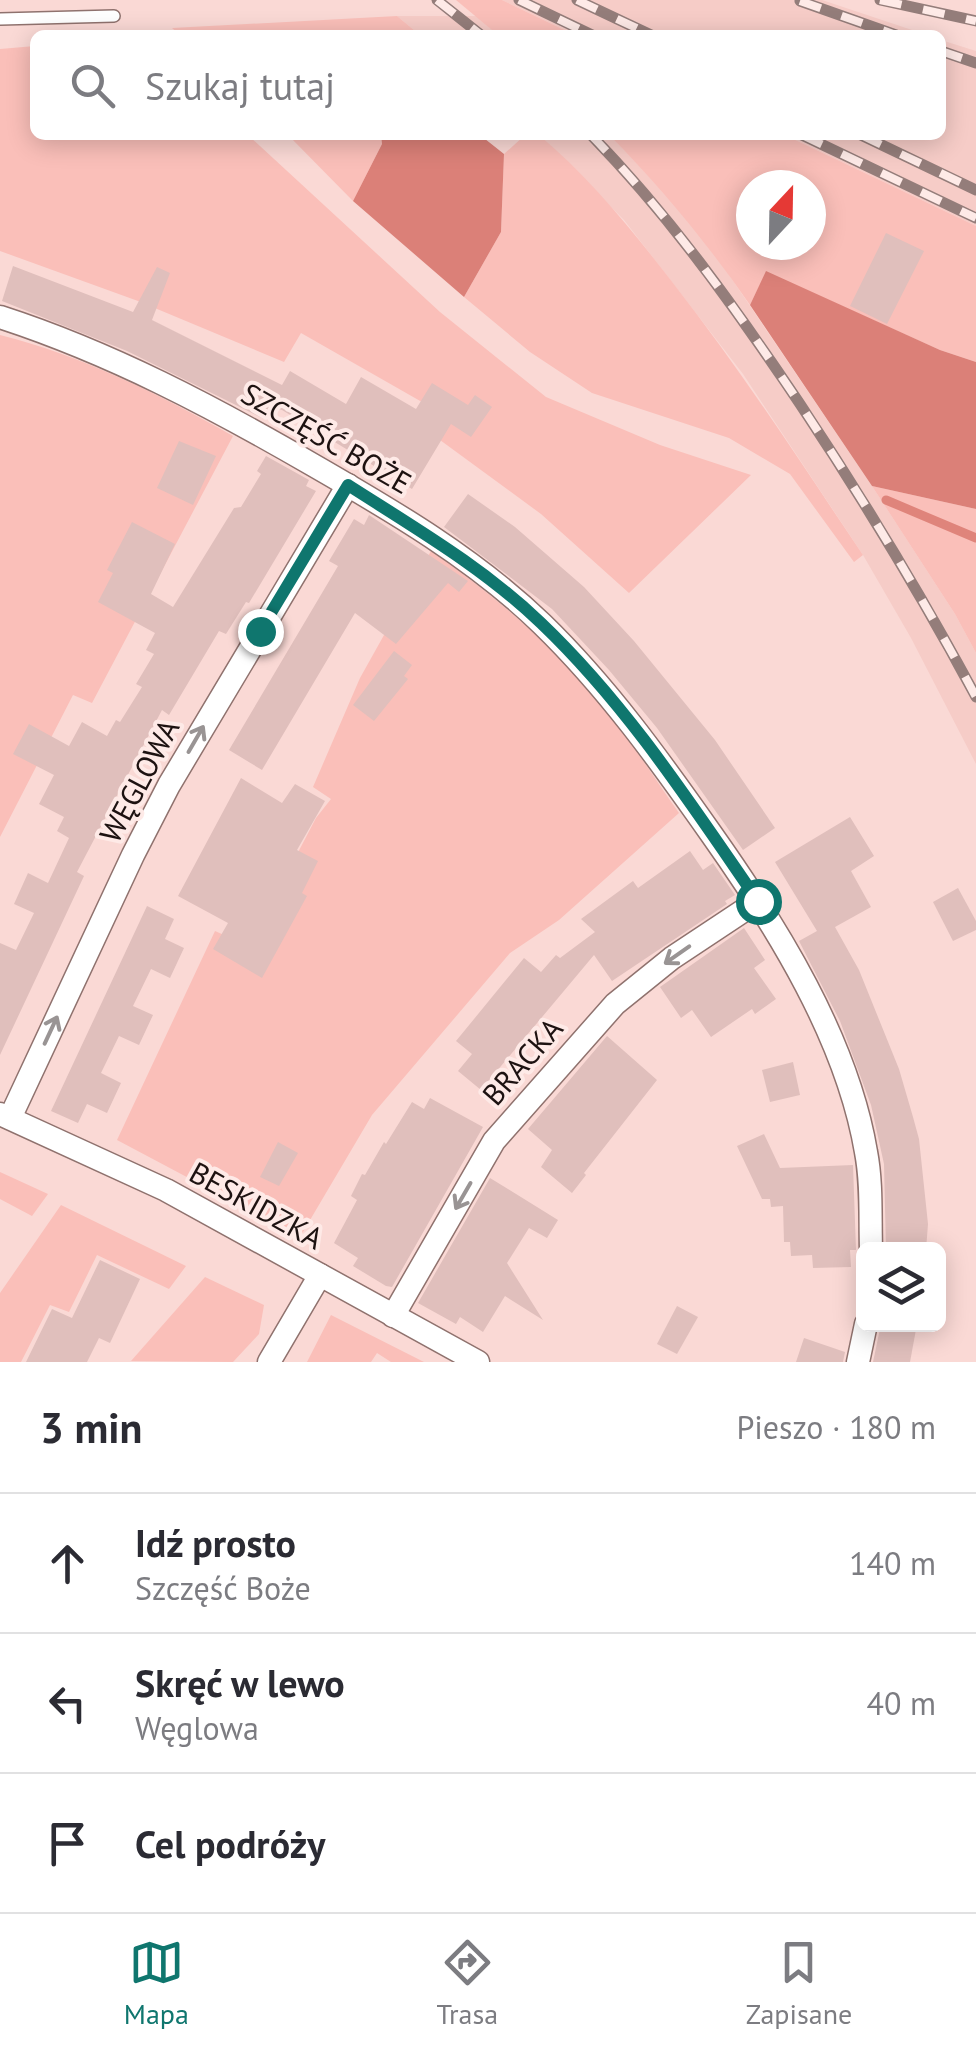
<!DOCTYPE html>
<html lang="pl">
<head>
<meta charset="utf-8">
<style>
	:root { --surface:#fff; --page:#f2f2f3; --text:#2b2b33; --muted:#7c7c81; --line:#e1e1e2; --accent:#0f766e }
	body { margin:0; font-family:"PT Sans",sans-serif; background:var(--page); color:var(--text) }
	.controls { position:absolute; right:30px; bottom:30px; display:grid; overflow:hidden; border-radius:15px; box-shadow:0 5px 25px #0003 }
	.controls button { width:90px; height:90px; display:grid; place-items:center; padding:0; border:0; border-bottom:2px solid var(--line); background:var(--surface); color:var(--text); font:50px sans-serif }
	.compass { position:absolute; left:736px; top:170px; width:90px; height:90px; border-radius:50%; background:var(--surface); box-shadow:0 5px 25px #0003; rotate:22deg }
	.stop { position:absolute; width:30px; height:30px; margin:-22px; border:8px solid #0f766e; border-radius:50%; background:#fff }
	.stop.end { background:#0f766e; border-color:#fff; box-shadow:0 2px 10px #0008 }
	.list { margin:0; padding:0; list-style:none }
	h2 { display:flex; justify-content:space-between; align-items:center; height:130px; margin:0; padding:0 40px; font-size:42px }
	h2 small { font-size:32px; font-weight:400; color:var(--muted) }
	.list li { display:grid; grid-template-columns:65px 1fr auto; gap:30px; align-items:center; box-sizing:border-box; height:140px; padding:0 40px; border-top:2px solid var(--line) }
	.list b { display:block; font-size:38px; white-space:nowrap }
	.list p { margin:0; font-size:32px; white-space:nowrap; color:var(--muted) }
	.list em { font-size:32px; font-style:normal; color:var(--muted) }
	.icon { flex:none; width:55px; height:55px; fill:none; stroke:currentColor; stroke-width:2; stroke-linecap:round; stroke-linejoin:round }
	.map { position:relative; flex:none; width:976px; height:1362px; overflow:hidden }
	.search { position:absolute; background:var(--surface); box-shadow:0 5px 25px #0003; left:30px; right:30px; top:30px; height:110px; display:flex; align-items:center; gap:25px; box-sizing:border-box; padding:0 35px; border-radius:15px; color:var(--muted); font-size:38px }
	.sheet { height:550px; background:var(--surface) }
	nav { display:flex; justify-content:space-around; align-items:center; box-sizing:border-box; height:140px; border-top:2px solid var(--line); background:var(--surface); font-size:28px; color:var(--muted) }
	nav a { display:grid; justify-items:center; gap:5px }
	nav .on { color:var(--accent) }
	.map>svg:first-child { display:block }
	.built { fill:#f6ccc7 }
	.green { fill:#fabfb9; fill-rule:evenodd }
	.forest { fill:#db8078 }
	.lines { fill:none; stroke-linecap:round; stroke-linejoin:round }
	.stream { stroke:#df847b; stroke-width:9 }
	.building { fill:#e0bfbc }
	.service-casing { stroke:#8f726e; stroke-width:14 }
	.minor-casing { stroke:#8f726e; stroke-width:25 }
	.service { stroke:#fff; stroke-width:11 }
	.minor { stroke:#fff; stroke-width:22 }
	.rail-casing { stroke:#947d7a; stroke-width:11 }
	.rail { stroke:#feeae7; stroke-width:8; stroke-dasharray:22; stroke-linecap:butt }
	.oneway { stroke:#999494 }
	.route { stroke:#0f766e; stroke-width:12 }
	.labels { text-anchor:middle; stroke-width:8; stroke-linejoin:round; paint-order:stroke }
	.street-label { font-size:30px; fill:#1d1211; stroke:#feeae7 }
</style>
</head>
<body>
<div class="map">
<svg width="976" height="1362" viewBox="0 0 976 1362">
	<rect width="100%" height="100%" fill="#fad9d5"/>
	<!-- built -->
	<g class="built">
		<path d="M502,0H822L927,35H575Z"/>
		<path d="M397,16H477L498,35H420Z"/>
		<path d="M941,40L976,51V226L785,135H941Z"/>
		<path d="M539,135H609L658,185L706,241L872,486L955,614L976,653V764L911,638L863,555L743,374L624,220Z"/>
	</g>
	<!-- green -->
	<g class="green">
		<path d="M456,0H502L575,35H498Z"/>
		<path d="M397,16L420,35H180L172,28Z"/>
		<path d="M35,46V135H248L440,312L546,397L660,445L751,475L629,593L541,514L440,440L450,418L301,333L284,362L138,301L0,251V49Z"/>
		<path d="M288,135H381L382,144L353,201Z"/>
		<path d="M525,135H539C590,178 632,230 673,283C741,370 801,463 863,555L854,562L790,474L729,438L592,393L530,352L464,297L501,232L504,154Z"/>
		<path d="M609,135H785L976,226V362L940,350L766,272L750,305C707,243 662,188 609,135ZM751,185H811V245H751Z"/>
		<path d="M0,335C81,355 161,395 233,436L92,703L73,695L0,837Z"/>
		<path d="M872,486L976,509V653L955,614Z"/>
		<path d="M431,551C498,597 562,654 613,718C636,749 657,782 679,813L559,920L510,953L372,1115L300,1237L117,1140L215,931L249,946L316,818L331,799L313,787L360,678Z"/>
		<path d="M0,1172L48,1194L32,1216L0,1199Z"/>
		<path d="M61,1205L186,1266L169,1289L97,1255L69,1312L50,1305L21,1362H0V1293Z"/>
		<path d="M205,1277L264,1305L259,1334L233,1362L131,1361Z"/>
		<path d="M331,1315L424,1362H391L377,1353L371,1362H307Z"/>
	</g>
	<!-- forest -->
	<g class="forest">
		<path d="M381,135H480L504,154L501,232L464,297L353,201L382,144Z"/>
		<path d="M766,271L940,350L976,362V509L872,486L750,305Z"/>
	</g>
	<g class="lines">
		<!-- stream -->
		<path class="stream" d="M886,500L976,538"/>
	</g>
	<!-- building -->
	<g class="building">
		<path d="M886,233L924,251L887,324L850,306Z"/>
		<path d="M13,266L133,312L157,267L170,273L152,320L282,385L290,371L346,404L361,377L416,409L432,383L468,405L475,395L492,407L471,437L451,424L412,489L282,410L270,407L264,419L127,351L2,301Z"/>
		<path d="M179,441L216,456L193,505L157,488Z"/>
		<path d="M266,456L309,480L306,486L316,491L249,603L246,602L226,634L219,631L169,715L162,710L77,872L84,876L0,1055V943L16,950L34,913L14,904L28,873L48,883L69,838L57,831L64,817L39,804L54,775L13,754L29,724L69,746L82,722L107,736L116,720L120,722L142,687L136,684L154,654L146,650L155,633L98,602L113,573L107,570L132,522L175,544L151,594L173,607L234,508L241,507L261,474L257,471Z"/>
		<path d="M468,494L515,527L584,587L634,641L715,740L775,828L743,850L657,728L609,670L552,609L444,527Z"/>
		<path d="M369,515L468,581L459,592L448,583L396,644L355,613L262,770L229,750L338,566L329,561L354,519L364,525Z"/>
		<path d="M394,651L412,665L404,676L408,679L374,721L353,705Z"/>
		<path d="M241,778L282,803L295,784L325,801L297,850L318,861L302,893L307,896L262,978L213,949L228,923L178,896Z"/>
		<path d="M850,817L874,856L851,871L871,907L835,927L859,970L899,1069L913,1117L919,1139L928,1224L926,1250H886L884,1164L871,1105L840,1021L799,941L817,931L775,862Z"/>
		<path d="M690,851L703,870L713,863L735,895L725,901L727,904L612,981L594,955L481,1090L458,1071L472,1054L456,1041L524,958L541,972L556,955L560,958L595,932L581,919L633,881L638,888Z"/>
		<path d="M958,888L976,921V930L953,941L933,902Z"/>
		<path d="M147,906L174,919L165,939L184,948L170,978L151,969L133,1006L153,1015L139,1045L119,1036L101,1073L121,1083L107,1113L87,1104L78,1123L51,1111Z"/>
		<path d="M744,928L765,960L754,968L776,999L755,1014L752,1009L711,1037L692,1010L681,1018L660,987Z"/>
		<path d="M607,1036L657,1080L584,1173L586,1175L572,1193L541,1167L552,1150L528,1129Z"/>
		<path d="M793,1062L800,1095L770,1102L762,1070Z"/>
		<path d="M430,1098L483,1127L392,1287L386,1286L353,1266L358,1258L334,1243L357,1200L351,1196L362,1174L365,1175L384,1142L386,1144L412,1102L424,1109Z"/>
		<path d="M764,1134L780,1168L853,1165L856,1250H850L851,1267L813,1268L812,1255L791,1256L790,1242H784L783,1206L771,1207L770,1199H762L737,1146Z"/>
		<path d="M278,1142L298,1153L279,1186L260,1177Z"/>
		<path d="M490,1178L558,1220L547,1238L529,1228L507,1263L543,1320L505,1296L483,1332L460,1317L456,1324L418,1303Z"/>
		<path d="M100,1260L140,1279L110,1343L99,1338L87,1362H26L52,1309L72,1318Z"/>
		<path d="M677,1306L698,1317L677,1354L657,1344Z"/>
		<path d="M881,1324H917L910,1362H873Z"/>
		<path d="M804,1338L845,1352L843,1362H796Z"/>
	</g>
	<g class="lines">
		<defs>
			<path id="service" d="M0,19L114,16"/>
			<g id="minor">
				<path d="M0,317C111,353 213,407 313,465C393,511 475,559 542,624C607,687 660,761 712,835C777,927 847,1039 866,1152C872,1183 870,1217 871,1250"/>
				<path d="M0,1114L166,1190L478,1362"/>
				<path d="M10,1118L133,855L169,785L348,485"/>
				<path d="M393,1316L494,1141L615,1004L672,958L758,901"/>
				<path d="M269,1362L320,1275"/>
				<path d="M858,1362L866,1324"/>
			</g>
		</defs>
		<!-- service casing -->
		<use href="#service" class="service-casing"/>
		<!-- minor casing -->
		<use href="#minor" class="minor-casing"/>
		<!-- service -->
		<use href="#service" class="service"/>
		<!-- minor -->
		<use href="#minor" class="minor"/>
		<defs>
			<g id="rail">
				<path d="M437,0L481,35"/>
				<path d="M519,0L592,35"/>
				<path d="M577,0L651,35"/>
				<path d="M880,0L976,21"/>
				<path d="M800,1L896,35"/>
				<path d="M941,51L976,63"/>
				<path d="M591,135C671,217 736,309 800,404C863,499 922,596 976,697"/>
				<path d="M802,135L976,218"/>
				<path d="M861,135L976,190"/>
			</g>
		</defs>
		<!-- rail casing -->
		<use href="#rail" class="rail-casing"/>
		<!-- rail -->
		<use href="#rail" class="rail"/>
	</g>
	<!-- one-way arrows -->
	<defs><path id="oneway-shaft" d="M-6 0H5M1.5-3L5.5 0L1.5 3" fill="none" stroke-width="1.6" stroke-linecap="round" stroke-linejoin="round" transform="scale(2.5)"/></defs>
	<g class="oneway">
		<use href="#oneway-shaft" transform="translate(196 739) rotate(-60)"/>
		<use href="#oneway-shaft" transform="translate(677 955) rotate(145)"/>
		<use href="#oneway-shaft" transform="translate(51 1030) rotate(-65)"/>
		<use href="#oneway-shaft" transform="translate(463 1196) rotate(120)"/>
	</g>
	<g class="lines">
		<!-- route -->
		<path class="route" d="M260,631L348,485C415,528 484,568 541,623C627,705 691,804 758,901"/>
	</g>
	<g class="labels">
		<!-- street labels -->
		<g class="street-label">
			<text transform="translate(326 439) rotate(30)" y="10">SZCZĘŚĆ BOŻE</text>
			<text transform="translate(140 781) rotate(-62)" y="10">WĘGLOWA</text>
			<text transform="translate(523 1062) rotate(-49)" y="10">BRACKA</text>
			<text transform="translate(256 1206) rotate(29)" y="10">BESKIDZKA</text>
		</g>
	</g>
</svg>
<div class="controls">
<button><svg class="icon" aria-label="layers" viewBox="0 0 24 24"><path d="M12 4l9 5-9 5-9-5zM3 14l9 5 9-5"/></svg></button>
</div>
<svg class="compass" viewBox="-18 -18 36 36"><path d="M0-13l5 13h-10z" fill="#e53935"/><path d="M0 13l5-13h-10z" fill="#7c7c81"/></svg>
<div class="stop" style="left:758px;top:901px"></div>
<div class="stop end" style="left:260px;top:631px"></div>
<div class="search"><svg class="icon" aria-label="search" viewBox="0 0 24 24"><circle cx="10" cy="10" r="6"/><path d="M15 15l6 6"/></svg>Szukaj tutaj</div>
</div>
<section class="sheet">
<h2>3 min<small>Pieszo · 180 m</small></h2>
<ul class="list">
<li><svg class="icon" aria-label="ahead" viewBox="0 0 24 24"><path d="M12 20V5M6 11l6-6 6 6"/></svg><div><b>Idź prosto</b><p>Szczęść Boże</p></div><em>140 m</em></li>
<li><svg class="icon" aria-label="left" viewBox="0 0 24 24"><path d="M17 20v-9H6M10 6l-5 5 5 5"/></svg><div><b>Skręć w lewo</b><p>Węglowa</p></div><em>40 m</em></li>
<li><svg class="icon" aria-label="arrive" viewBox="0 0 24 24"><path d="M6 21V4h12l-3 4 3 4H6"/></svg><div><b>Cel podróży</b></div></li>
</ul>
</section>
<nav>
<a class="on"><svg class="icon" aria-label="map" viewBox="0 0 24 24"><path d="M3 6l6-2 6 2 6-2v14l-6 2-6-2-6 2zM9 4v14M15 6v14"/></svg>Mapa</a>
<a><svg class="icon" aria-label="directions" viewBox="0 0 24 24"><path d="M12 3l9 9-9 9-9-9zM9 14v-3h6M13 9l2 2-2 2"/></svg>Trasa</a>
<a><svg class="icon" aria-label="saved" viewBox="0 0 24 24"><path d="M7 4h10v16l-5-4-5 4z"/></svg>Zapisane</a>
</nav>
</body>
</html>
